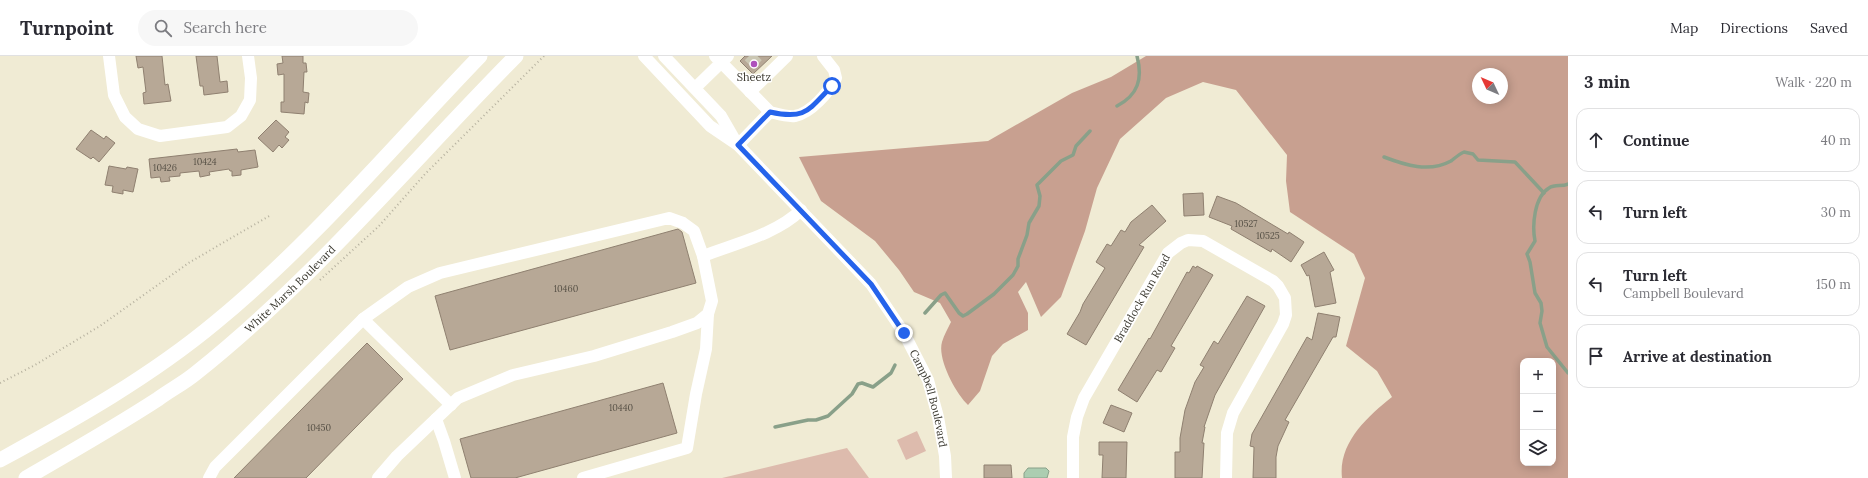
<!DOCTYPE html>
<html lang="en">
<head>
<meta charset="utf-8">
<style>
	:root { --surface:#fff; --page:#f7f7f7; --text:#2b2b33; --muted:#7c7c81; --line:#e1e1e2 }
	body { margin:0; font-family:Lora,serif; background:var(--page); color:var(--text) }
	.controls { position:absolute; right:12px; bottom:12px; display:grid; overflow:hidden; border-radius:8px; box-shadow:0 2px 10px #0003 }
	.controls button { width:36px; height:36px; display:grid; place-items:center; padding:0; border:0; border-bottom:1px solid var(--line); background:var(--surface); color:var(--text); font:20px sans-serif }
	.compass { position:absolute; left:1472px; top:12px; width:36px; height:36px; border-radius:50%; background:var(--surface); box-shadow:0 2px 10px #0003; rotate:314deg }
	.stop { position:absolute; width:12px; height:12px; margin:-9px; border:3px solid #2563eb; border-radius:50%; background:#fff }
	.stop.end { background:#2563eb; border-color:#fff; box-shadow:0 1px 4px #0008 }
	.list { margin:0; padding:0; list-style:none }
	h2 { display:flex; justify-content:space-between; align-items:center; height:52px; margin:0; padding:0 16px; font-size:17px }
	h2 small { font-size:13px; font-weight:400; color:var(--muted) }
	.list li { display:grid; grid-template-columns:26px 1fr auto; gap:12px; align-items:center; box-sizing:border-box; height:64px; margin:0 8px 8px; padding:0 8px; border:1px solid var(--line); border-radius:12px }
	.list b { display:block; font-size:15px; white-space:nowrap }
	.list p { margin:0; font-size:13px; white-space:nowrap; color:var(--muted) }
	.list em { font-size:13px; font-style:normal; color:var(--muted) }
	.icon { flex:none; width:22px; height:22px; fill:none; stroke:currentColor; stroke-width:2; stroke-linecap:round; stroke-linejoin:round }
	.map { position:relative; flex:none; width:1568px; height:422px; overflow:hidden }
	header { display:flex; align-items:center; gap:24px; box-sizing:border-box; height:56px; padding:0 20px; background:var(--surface); border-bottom:1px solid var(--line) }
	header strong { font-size:19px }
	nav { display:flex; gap:22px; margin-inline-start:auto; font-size:14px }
	.search { width:280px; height:36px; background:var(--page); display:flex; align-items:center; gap:10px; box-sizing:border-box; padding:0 14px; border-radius:22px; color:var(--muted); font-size:15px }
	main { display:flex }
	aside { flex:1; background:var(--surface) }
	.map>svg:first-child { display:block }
	.green { fill:#ddbbad }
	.forest { fill:#c8a090; fill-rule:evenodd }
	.water { fill:#accdb1; stroke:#89a089 }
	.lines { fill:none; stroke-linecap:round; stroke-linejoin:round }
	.stream { stroke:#89a089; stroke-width:3.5 }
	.building { fill:#b7a896; stroke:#8f8070 }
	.minor-tunnel { stroke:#cbc7b3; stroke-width:12; stroke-dasharray:12 6; stroke-linecap:butt }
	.path { stroke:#b6b19f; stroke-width:2; stroke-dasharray:1 3; stroke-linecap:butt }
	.minor { stroke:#fff; stroke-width:12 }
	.major { stroke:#fff; stroke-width:15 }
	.route { stroke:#2563eb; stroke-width:5 }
	.poi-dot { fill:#ae51bc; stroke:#fff; stroke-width:1.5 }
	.labels { text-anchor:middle; stroke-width:3; stroke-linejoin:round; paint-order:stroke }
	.number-label { font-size:9px; fill:#585247 }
	.poi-label { font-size:11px; fill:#38362d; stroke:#fff }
	.street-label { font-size:11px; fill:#38362d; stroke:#fff }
</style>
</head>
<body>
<header>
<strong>Turnpoint</strong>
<div class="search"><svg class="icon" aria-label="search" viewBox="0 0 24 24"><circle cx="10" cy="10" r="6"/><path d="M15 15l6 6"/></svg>Search here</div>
<nav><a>Map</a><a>Directions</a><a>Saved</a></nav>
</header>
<main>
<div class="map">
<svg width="1568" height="422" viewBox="0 0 1568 422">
	<rect width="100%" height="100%" fill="#f0ebd4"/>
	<!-- green -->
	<g class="green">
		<path d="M917,375L926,395L906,404L897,384Z"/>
		<path d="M847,392L869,422H722Z"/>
	</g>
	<!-- forest -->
	<path class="forest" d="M1146,0H1568V422H1342C1338,387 1367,361 1392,341L1377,315L1346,290L1365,222L1354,198L1290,156L1286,125L1287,99L1236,34L1203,26L1166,42L1120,83L1097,132L1085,175L1061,241L1041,261L1026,226L1018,236L1028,257V274L1003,288L992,300L980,335L968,349C956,338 937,303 942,286C944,279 948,272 951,266L940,247L914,236L899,214L875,185L821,145L799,101L988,85L1072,37L1111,21ZM1478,18H1502V42H1478ZM1523,305H1553V407H1523Z"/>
	<!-- water -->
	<path class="water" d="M1028,412H1046L1049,415L1047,422H1024V417Z"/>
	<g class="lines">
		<!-- stream -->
		<g class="stream">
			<path d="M1117,50C1138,39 1143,23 1137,0"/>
			<path d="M1384,101C1405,109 1429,117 1451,105C1455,102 1459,98 1464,96L1473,98L1478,104L1515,106L1544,137"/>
			<path d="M1568,128C1562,131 1555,128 1549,132C1534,141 1532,170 1535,185L1527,198L1530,206L1535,237L1541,247L1542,255L1540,267L1547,291L1568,317"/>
			<path d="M925,257L941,239L945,237L959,257L963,260L967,258L994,238L1013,219L1018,210V203L1027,179L1029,167L1039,150L1040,140L1037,129L1061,105L1073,99L1076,90L1090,75"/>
			<path d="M775,371L808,364H816L828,360L852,338L858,328L862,327L873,331L891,317L895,309"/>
		</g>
	</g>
	<!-- building -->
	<g class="building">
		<path d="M136,0H162L165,29L168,28L171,45L144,48L143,37L146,36L143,11L138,12Z"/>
		<path d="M196,0H217L220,26L227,25L228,36L204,39L203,30H200Z"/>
		<path d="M282,0H303V7H306L307,16H304L303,36L309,37L308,47L305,46L304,58L281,56V46H284V18L278,19L277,8L283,7Z"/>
		<path d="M745,0H772L753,18L740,5Z"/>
		<path d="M276,64L289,76L285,81L289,84L282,92L279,89L273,96L258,82Z"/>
		<path d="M91,74L104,83L106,80L115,87L99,106L93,101L91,103L76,93Z"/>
		<path d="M237,93L238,96L255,94L258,111L241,114V119L232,120V115H230L229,113L209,116L210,119L200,121L199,115L180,117V120L169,121L170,125L161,126L160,121L151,122L149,103Z"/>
		<path d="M109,110L126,113L127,111L138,113L133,136L123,134V138L112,136L113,130L105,129Z"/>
		<path d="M1203,137L1204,159L1184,160L1183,138Z"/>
		<path d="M1217,140L1236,147L1288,178L1289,176L1304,186L1291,206L1272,193L1271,196L1231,173L1232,170L1209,161Z"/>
		<path d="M1152,149L1166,165L1139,189L1144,191L1086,289L1067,278L1080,256L1083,248L1105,212L1096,206L1107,188L1111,190L1121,174L1125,176L1131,166Z"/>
		<path d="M678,173L682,176L696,227L450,294L435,240Z"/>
		<path d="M1324,196L1334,214L1330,216L1336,247L1315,251L1309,219L1307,220L1301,209Z"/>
		<path d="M1193,210L1196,212L1197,210L1213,219L1171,290L1175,292L1161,316L1157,314L1137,346L1118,334L1149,282L1150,283L1187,216L1189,217Z"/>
		<path d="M1247,240L1265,250L1215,339L1204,371H1205L1202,387H1204L1202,422H1175V396H1180V382L1185,354L1195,326L1204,311L1200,309L1214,285L1218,288Z"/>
		<path d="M1318,257L1340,261L1336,281H1333L1285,364L1289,366L1278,390L1276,401V422H1253L1254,391L1250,390L1252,378L1307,281L1312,284Z"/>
		<path d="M367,287L403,323L306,422H234Z"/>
		<path d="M663,327L677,377L515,422H471L460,383Z"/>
		<path d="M1111,349L1132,357L1124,376L1103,367Z"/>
		<path d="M1099,386H1127L1126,422H1102L1103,399H1099Z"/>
		<path d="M984,409H1011L1012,422H984Z"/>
	</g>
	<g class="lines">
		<!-- minor-tunnel -->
		<path class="minor-tunnel" d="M749,0L760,11"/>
		<!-- path -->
		<g class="path">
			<path d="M320,224L379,170L425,118L544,0"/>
			<path d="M0,327L35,309L100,270L190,206L271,159"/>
		</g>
		<!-- minor -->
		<g class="minor">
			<path d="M109,0L114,39L125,61L138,73L160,80L227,71L241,60L250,44L251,22L248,0"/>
			<path id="s1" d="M644,0L710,70L738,89L871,228L904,277L928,324L938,361L945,400L946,422"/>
			<path d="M664,0L721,60L736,86"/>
			<path d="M715,0L770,56"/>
			<path d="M695,32L728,0"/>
			<path d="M750,36L787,0"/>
			<path d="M738,89L770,56C778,58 787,61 795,60C811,57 829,36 836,22L834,14L823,0"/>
			<path d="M703,200C734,188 777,178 801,154"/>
			<path d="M363,263L451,349"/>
			<path d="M436,363L444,385L455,422"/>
			<path d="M209,422L215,411L363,263L408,231L440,217L669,162L683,167L694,175L703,200L712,245L708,258L697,267L672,276L594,300L513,319L458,342L397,400L378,422"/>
			<path d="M583,422L687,392L696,338L706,293L708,258"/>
			<path id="s2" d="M1073,422V381L1077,361L1084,342L1168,197L1181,187L1188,184L1203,185L1273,225L1278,230L1285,242L1286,259L1283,268L1233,357L1227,377L1226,422"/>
		</g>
		<!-- major -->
		<g class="major">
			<path d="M0,404C75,363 150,321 216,266C313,186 393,90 480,0"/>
			<path id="s3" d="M26,422C71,396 115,371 158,343C170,334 184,327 196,317C314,223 410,107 516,0"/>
		</g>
	</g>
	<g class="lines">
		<!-- route -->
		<path class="route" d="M832,30C808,54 806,64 770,56L738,89L871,228L904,277"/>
	</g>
	<!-- markers -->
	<circle class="poi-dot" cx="754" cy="8" r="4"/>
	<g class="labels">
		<!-- number labels -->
		<g class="number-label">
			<text x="205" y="109">10424</text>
			<text x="165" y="115">10426</text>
			<text x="1246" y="171">10527</text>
			<text x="1268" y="183">10525</text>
			<text x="566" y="236">10460</text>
			<text x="621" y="355">10440</text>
			<text x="319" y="375">10450</text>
		</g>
		<!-- poi labels -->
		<g class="poi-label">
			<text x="754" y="25">Sheetz</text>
		</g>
		<!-- street labels -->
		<g class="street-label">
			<text dy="4" stroke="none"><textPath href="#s3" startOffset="326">White Marsh Boulevard</textPath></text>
			<text dy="4" stroke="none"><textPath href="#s2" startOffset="197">Braddock Run Road</textPath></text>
			<text dy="4" stroke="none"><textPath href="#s1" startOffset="452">Campbell Boulevard</textPath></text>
		</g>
	</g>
</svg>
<div class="controls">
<button>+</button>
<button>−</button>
<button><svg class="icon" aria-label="layers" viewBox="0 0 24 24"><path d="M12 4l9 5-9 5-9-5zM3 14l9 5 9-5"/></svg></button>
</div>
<svg class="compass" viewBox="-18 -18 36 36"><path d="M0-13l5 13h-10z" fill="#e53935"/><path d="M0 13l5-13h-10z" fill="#7c7c81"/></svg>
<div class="stop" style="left:832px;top:30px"></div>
<div class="stop end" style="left:904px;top:277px"></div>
</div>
<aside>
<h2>3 min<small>Walk · 220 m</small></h2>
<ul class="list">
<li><svg class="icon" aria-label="ahead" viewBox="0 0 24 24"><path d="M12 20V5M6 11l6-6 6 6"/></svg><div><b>Continue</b></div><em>40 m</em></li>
<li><svg class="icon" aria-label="left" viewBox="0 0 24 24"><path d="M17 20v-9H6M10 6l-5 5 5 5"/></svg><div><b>Turn left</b></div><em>30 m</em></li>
<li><svg class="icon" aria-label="left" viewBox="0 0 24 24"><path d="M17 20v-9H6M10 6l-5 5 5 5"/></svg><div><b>Turn left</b><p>Campbell Boulevard</p></div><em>150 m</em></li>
<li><svg class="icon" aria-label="arrive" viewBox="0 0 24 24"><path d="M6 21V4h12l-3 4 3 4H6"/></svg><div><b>Arrive at destination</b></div></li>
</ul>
</aside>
</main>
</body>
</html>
